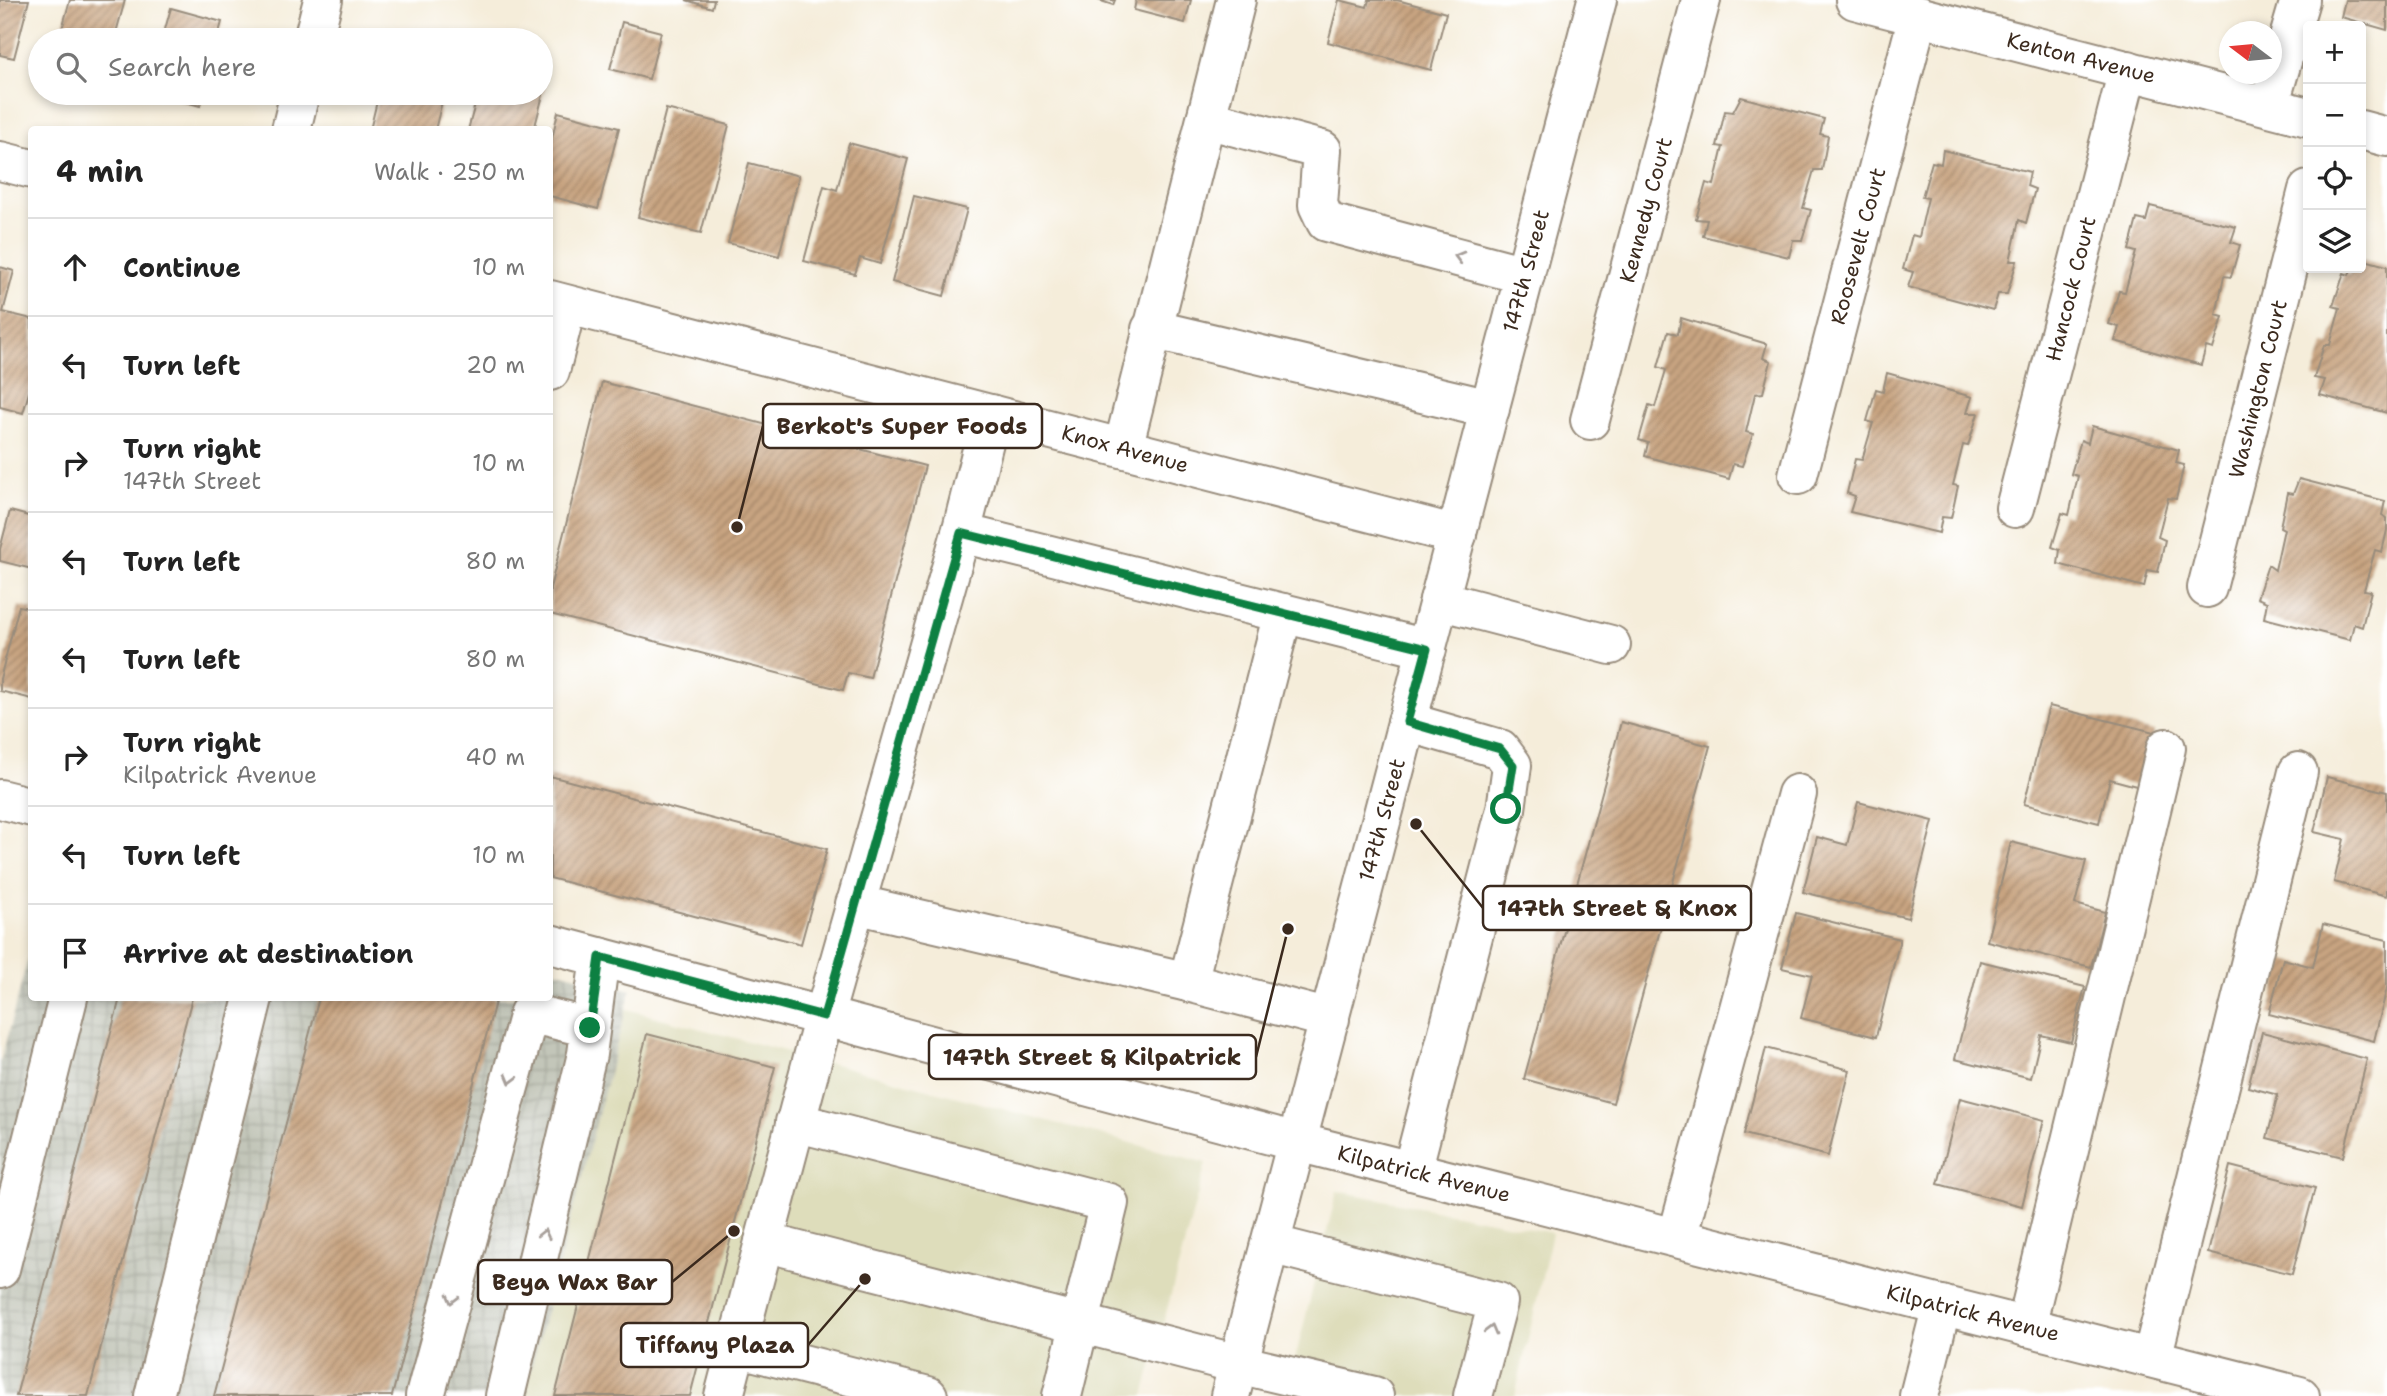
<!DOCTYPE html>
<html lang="en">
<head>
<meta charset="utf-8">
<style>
	:root { --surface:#fff; --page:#f6f6f6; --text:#222; --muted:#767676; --line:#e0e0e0 }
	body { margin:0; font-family:"Shantell Sans",sans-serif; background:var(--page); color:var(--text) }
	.controls { position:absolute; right:21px; top:21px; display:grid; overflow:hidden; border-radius:7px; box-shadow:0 4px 10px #0003 }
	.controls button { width:63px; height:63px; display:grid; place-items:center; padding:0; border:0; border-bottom:2px solid var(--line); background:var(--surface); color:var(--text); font:35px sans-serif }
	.compass { position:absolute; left:2219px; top:21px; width:63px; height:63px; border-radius:50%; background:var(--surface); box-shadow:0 4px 10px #0003; rotate:286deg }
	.stop { position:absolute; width:21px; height:21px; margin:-16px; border:5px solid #0b8043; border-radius:50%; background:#fff }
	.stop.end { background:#0b8043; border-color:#fff; box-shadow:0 2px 7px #0008 }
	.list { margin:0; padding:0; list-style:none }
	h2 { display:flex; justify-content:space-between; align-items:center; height:91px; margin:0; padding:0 28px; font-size:30px }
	h2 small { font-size:23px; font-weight:400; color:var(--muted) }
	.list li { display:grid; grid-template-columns:46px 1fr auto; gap:21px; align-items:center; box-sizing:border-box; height:98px; padding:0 28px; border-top:2px solid var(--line) }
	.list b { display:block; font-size:26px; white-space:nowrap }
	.list p { margin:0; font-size:23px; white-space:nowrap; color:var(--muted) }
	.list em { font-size:23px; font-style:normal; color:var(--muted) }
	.icon { flex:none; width:38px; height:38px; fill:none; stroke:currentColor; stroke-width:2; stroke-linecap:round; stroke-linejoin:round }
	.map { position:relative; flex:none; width:2387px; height:1396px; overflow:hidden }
	.search { position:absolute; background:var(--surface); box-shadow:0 4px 10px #0003; left:28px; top:28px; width:525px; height:77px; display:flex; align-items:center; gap:18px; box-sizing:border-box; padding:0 24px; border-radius:38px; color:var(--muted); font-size:26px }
	.panel { position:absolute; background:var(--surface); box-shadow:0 4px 10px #0003; left:28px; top:126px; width:525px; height:875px; border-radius:7px }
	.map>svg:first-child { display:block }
	.built { fill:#deddbb }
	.industrial { fill:url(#industrial-grid) }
	.building { fill:url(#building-hatch) }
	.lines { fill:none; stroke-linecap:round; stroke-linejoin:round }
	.minor-casing { stroke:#988c7c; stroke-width:42 }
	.major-casing { stroke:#988c7c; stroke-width:42 }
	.minor { stroke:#fff; stroke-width:38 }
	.major { stroke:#fff; stroke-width:38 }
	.oneway { stroke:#a79f9a }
	.route { stroke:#0b8043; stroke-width:9 }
	.labels { text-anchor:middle; stroke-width:5; stroke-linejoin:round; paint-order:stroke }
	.street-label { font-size:21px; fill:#3b2a1e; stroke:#fff }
	.leader { fill:none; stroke:#3b2a1e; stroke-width:2.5 }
	.callout-dot { fill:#3b2a1e; stroke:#fff; stroke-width:2.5 }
	.callout { fill:#fff; stroke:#3b2a1e; stroke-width:2.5 }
	.callout-label { font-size:23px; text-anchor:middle; font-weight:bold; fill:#3b2a1e }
</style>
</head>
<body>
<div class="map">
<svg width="2387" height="1396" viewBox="0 0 2387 1396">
	<defs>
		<pattern id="industrial-grid" width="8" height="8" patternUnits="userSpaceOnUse" patternTransform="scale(1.75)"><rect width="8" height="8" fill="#c3c6b9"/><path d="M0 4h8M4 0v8" fill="none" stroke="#a8aa9f"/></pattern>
		<pattern id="building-hatch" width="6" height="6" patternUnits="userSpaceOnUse" patternTransform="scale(1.75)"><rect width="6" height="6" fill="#c8a481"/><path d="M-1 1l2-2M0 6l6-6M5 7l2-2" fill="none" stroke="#a48669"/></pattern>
	</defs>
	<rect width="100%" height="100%" fill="#fff"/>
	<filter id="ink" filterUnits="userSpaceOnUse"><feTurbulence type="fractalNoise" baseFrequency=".0143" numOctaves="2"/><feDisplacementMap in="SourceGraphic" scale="14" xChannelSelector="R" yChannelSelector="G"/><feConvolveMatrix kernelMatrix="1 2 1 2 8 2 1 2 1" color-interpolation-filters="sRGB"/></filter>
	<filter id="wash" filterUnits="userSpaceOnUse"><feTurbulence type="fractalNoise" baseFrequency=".00686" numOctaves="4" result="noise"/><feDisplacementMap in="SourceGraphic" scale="28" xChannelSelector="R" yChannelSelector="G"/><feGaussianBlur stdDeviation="1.57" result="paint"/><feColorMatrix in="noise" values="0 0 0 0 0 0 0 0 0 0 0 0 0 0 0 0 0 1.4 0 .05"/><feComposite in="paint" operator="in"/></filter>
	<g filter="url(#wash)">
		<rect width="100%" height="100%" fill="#f5edda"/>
		<!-- built -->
		<g class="built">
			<path d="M626,1009L1206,1163L1144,1396H524Z"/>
			<path d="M1337,1191L1552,1233L1515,1396H1286Z"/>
		</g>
		<!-- industrial -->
		<path class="industrial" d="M31,948L32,998H550V969L631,990L524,1396H0V1063Z"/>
		<g id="blocks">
			<!-- building -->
			<g class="building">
				<path d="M0,0H29L14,58L0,55Z"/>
				<path d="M70,0H125L114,40H59Z"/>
				<path d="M686,0H714L712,8Z"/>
				<path d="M1098,0H1115L1113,5Z"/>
				<path d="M1136,0H1191L1185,23L1134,10Z"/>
				<path d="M1339,0L1367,7L1369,0H1397L1446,13L1431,70L1328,42Z"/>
				<path d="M2345,0H2387V30L2341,17Z"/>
				<path d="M171,8L222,22L217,40H162Z"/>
				<path d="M622,22L661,32L649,79L610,69Z"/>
				<path d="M541,81L546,83L534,130H468L478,93H541Z"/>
				<path d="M154,93H203L200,106Z"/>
				<path d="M379,93H444L435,130H370Z"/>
				<path d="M1741,97L1824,119L1820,134L1828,136L1822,170H1814L1803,208L1811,210L1802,240H1793L1789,257L1703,236L1707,220L1696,219L1706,183L1714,185L1723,147L1717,146L1725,111L1733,112Z"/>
				<path d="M666,109L729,125L701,233L638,217Z"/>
				<path d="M558,112L619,128L598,209L550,196V147Z"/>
				<path d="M849,143L908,159L880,264L860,258L855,274L804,261L824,186L837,190Z"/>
				<path d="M1943,150L2030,172L2027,186L2035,189L2026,223L2019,220L2010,261H2017L2007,294H1998L1993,310L1908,287L1913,272L1903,269L1912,235L1919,237L1928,198L1922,197L1932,162L1941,164Z"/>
				<path d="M749,163L799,176L779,256L728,243Z"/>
				<path d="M914,196L967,209L944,296L892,282Z"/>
				<path d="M2150,206L2236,227L2231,242L2240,245L2231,277L2224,276L2216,315L2223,317L2213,349L2206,347L2201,365L2115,341L2119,327L2109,324L2119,291L2125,292L2136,252L2129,250L2137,219L2146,221Z"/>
				<path d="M2361,259L2387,266V413L2320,395L2325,380L2314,378L2324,345H2330L2340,308L2333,306L2344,273L2349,275L2352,268H2361Z"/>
				<path d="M0,267L14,271L3,312L32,319V382L23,413L0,407Z"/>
				<path d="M1681,318L1767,344L1763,358L1771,361L1763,393L1755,394L1746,432L1753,434L1742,466L1733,464L1729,479L1645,456L1648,443L1639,440L1649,405L1655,407L1666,370L1658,367L1668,332L1678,334Z"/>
				<path d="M1887,373L1972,397L1967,413H1978L1968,446L1963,445L1953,485L1958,486L1951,518L1942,517L1939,533L1850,512L1855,496L1847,493L1855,459L1862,460L1873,423L1867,421L1876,389L1883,391Z"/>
				<path d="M602,382L925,466L870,678L848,673L843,690L550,614V588Z"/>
				<path d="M2092,426L2179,450L2176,463L2184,465L2176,499L2168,498L2158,537L2165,540L2158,572L2148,570L2144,587L2058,564L2060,550L2052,547L2062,513L2069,515L2078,476L2071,474L2081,440L2088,443Z"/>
				<path d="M2299,479L2385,501L2382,515L2387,518V530L2382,552L2375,550L2364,590L2371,591L2362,627L2354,624L2350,640L2264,618L2267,602L2257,598L2268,565L2275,570L2284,529L2280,527L2287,493L2293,494Z"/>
				<path d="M10,511L32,517V569L0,561V549Z"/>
				<path d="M19,606L32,609V699L0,691V679Z"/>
				<path d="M2049,706L2154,732L2140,787L2110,779L2099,823L2024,804Z"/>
				<path d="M1621,722L1710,746L1613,1103L1524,1079Z"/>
				<path d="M550,776L827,849L801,944L550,878Z"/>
				<path d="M2327,777L2387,792V896L2334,882L2344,839L2314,832Z"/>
				<path d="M1858,802L1933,821L1908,918L1803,892L1817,837L1847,845Z"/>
				<path d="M2011,842L2086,861L2075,904L2105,912L2091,967L1987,941Z"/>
				<path d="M1796,913L1900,939L1876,1037L1801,1018L1812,975L1782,968Z"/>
				<path d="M2323,924L2387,940V988L2374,1041L2269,1014L2283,959L2313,967Z"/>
				<path d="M1980,961L2085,987L2071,1042L2041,1035L2031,1078L1955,1059Z"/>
				<path d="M120,998H192L88,1396H16Z"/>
				<path d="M319,998H496L392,1396H214Z"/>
				<path d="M2262,1032L2367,1059L2343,1157L2267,1138L2278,1095L2248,1087Z"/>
				<path d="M647,1034L775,1067L690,1396H555Z"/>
				<path d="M1766,1048L1850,1070L1828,1156L1744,1134Z"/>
				<path d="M1960,1098L2044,1120L2022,1206L1938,1184Z"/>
				<path d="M2230,1166L2315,1188L2292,1274L2208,1253Z"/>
			</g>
		</g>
	</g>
	<g filter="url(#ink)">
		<use href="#blocks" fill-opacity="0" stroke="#988c7c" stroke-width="2"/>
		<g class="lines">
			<defs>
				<g id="minor">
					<path d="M1855,0L2308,117"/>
					<path d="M313,40L323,0"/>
					<path d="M2269,106L2300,0"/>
					<path d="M1206,119L1322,150L1318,205L1326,222L1525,275"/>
					<path d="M291,130L300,93"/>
					<path d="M2361,130L2387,137"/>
					<path d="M0,161L32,169"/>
					<path d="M550,300L1457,535"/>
					<path d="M1151,329L1490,409"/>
					<path d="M550,371L567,305"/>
					<path d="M991,414L961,533L1427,649"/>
					<path d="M1590,420L1701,0"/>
					<path d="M1123,448L1236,0"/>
					<path d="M1798,475L1918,16"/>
					<path d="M2015,508L2128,70"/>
					<path d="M961,533L824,1016L764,1242L1238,1364L1374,1396"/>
					<path d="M2207,588L2308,190"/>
					<path d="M1439,600L1611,645"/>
					<path d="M1407,722L1500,749L1512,765L1506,809L1412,1171"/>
					<path d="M0,799L32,807"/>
					<path d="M855,904L1188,982L1330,1019"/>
					<path d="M550,944L1297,1142L2300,1396"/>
					<path d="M1188,982L1283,613"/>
					<path d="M795,1122L1109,1203L1062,1396"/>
					<path d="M1677,1238L1797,794"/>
					<path d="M1270,1244L1498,1302L1473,1396"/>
					<path d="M0,1269L68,998"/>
					<path d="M2026,1327L2166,748"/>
					<path d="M736,1347L928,1396"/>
					<path d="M2152,1358L2298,772"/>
					<path d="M154,1396L253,998"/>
					<path d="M425,1396L529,1013L590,1028"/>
					<path d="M505,1396L587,1054L600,957"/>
					<path d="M724,1396L764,1242"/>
					<path d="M1919,1396L1942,1305"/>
				</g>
				<path id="major" d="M1230,1396L1597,0"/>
			</defs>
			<!-- minor casing -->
			<use href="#minor" class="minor-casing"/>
			<!-- major casing -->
			<use href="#major" class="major-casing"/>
			<!-- minor -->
			<use href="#minor" class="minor"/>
			<!-- major -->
			<use href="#major" class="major"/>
		</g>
		<!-- one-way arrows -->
		<defs><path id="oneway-chevron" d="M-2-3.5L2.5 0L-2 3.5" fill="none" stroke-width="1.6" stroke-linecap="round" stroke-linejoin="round" transform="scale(1.75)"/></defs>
		<g class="oneway">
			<use href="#oneway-chevron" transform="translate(1459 257) rotate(-165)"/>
			<use href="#oneway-chevron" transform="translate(511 1079) rotate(105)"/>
			<use href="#oneway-chevron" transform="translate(544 1234) rotate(-77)"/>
			<use href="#oneway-chevron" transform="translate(452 1299) rotate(105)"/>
			<use href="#oneway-chevron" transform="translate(1491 1330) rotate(-75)"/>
		</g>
	</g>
	<g class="lines" filter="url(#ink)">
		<!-- route -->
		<path class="route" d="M590,1028L600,957L824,1016L961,533L1427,649L1407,722L1500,749L1513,765L1506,809"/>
	</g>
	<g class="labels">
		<!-- street labels -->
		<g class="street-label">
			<text transform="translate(2081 58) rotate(14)" y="7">Kenton Avenue</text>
			<text transform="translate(1646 210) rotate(-75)" y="7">Kennedy Court</text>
			<text transform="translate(1858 246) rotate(-75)" y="7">Roosevelt Court</text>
			<text transform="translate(1526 271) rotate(-75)" y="7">147th Street</text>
			<text transform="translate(2071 289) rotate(-76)" y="7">Hancock Court</text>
			<text transform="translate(2258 389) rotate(-76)" y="7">Washington Court</text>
			<text transform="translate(1125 449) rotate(15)" y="7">Knox Avenue</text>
			<text transform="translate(1382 820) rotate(-75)" y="7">147th Street</text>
			<text transform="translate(1424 1174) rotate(14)" y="7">Kilpatrick Avenue</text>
			<text transform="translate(1973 1313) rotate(14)" y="7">Kilpatrick Avenue</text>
		</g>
	</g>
	<!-- callouts -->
	<path class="leader" d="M737 527L763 426M1416 824L1483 908M1288 929L1256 1057M734 1231L672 1282M865 1279L808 1345"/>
	<g class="callout-dot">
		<circle cx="737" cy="527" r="7"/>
		<circle cx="1416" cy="824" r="7"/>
		<circle cx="1288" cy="929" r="7"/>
		<circle cx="734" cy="1231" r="7"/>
		<circle cx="865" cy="1279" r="7"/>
	</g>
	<g class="callout">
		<rect x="763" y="404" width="279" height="44" rx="7"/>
		<rect x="1483" y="886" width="268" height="44" rx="7"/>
		<rect x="929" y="1035" width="327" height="44" rx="7"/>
		<rect x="478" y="1260" width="194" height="44" rx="7"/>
		<rect x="621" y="1323" width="187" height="44" rx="7"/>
	</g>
	<g class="callout-label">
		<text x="902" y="434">Berkot's Super Foods</text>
		<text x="1617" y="916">147th Street &amp; Knox</text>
		<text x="1092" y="1065">147th Street &amp; Kilpatrick</text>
		<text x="575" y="1290">Beya Wax Bar</text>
		<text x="715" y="1353">Tiffany Plaza</text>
	</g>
</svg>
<div class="controls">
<button>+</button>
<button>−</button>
<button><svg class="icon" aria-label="locate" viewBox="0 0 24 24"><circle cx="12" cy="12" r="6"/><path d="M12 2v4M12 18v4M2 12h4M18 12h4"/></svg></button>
<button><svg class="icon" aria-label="layers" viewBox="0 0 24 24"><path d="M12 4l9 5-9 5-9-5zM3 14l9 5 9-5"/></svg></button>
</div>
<svg class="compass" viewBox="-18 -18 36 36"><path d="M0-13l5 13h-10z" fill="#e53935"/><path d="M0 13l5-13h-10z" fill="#767676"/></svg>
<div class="stop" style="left:1506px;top:809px"></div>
<div class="stop end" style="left:590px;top:1028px"></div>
<div class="search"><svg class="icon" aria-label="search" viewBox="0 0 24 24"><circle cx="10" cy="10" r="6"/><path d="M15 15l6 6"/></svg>Search here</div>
<section class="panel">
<h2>4 min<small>Walk · 250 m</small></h2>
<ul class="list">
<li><svg class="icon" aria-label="ahead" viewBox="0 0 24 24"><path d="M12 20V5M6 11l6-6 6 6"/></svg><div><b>Continue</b></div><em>10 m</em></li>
<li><svg class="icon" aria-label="left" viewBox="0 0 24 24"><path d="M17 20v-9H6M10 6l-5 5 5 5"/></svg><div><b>Turn left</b></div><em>20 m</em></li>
<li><svg class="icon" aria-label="right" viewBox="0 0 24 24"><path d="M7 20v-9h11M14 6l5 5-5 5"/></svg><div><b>Turn right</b><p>147th Street</p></div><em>10 m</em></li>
<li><svg class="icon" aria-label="left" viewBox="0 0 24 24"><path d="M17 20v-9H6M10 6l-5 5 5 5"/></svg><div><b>Turn left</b></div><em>80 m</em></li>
<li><svg class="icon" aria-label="left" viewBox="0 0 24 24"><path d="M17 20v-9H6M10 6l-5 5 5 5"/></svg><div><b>Turn left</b></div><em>80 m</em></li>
<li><svg class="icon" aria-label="right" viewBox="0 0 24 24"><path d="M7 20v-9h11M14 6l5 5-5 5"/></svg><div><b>Turn right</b><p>Kilpatrick Avenue</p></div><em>40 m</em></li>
<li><svg class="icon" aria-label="left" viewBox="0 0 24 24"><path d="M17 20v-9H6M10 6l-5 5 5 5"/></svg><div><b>Turn left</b></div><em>10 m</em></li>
<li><svg class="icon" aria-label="arrive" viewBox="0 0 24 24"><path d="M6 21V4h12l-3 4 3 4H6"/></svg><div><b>Arrive at destination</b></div></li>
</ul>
</section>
</div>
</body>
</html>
